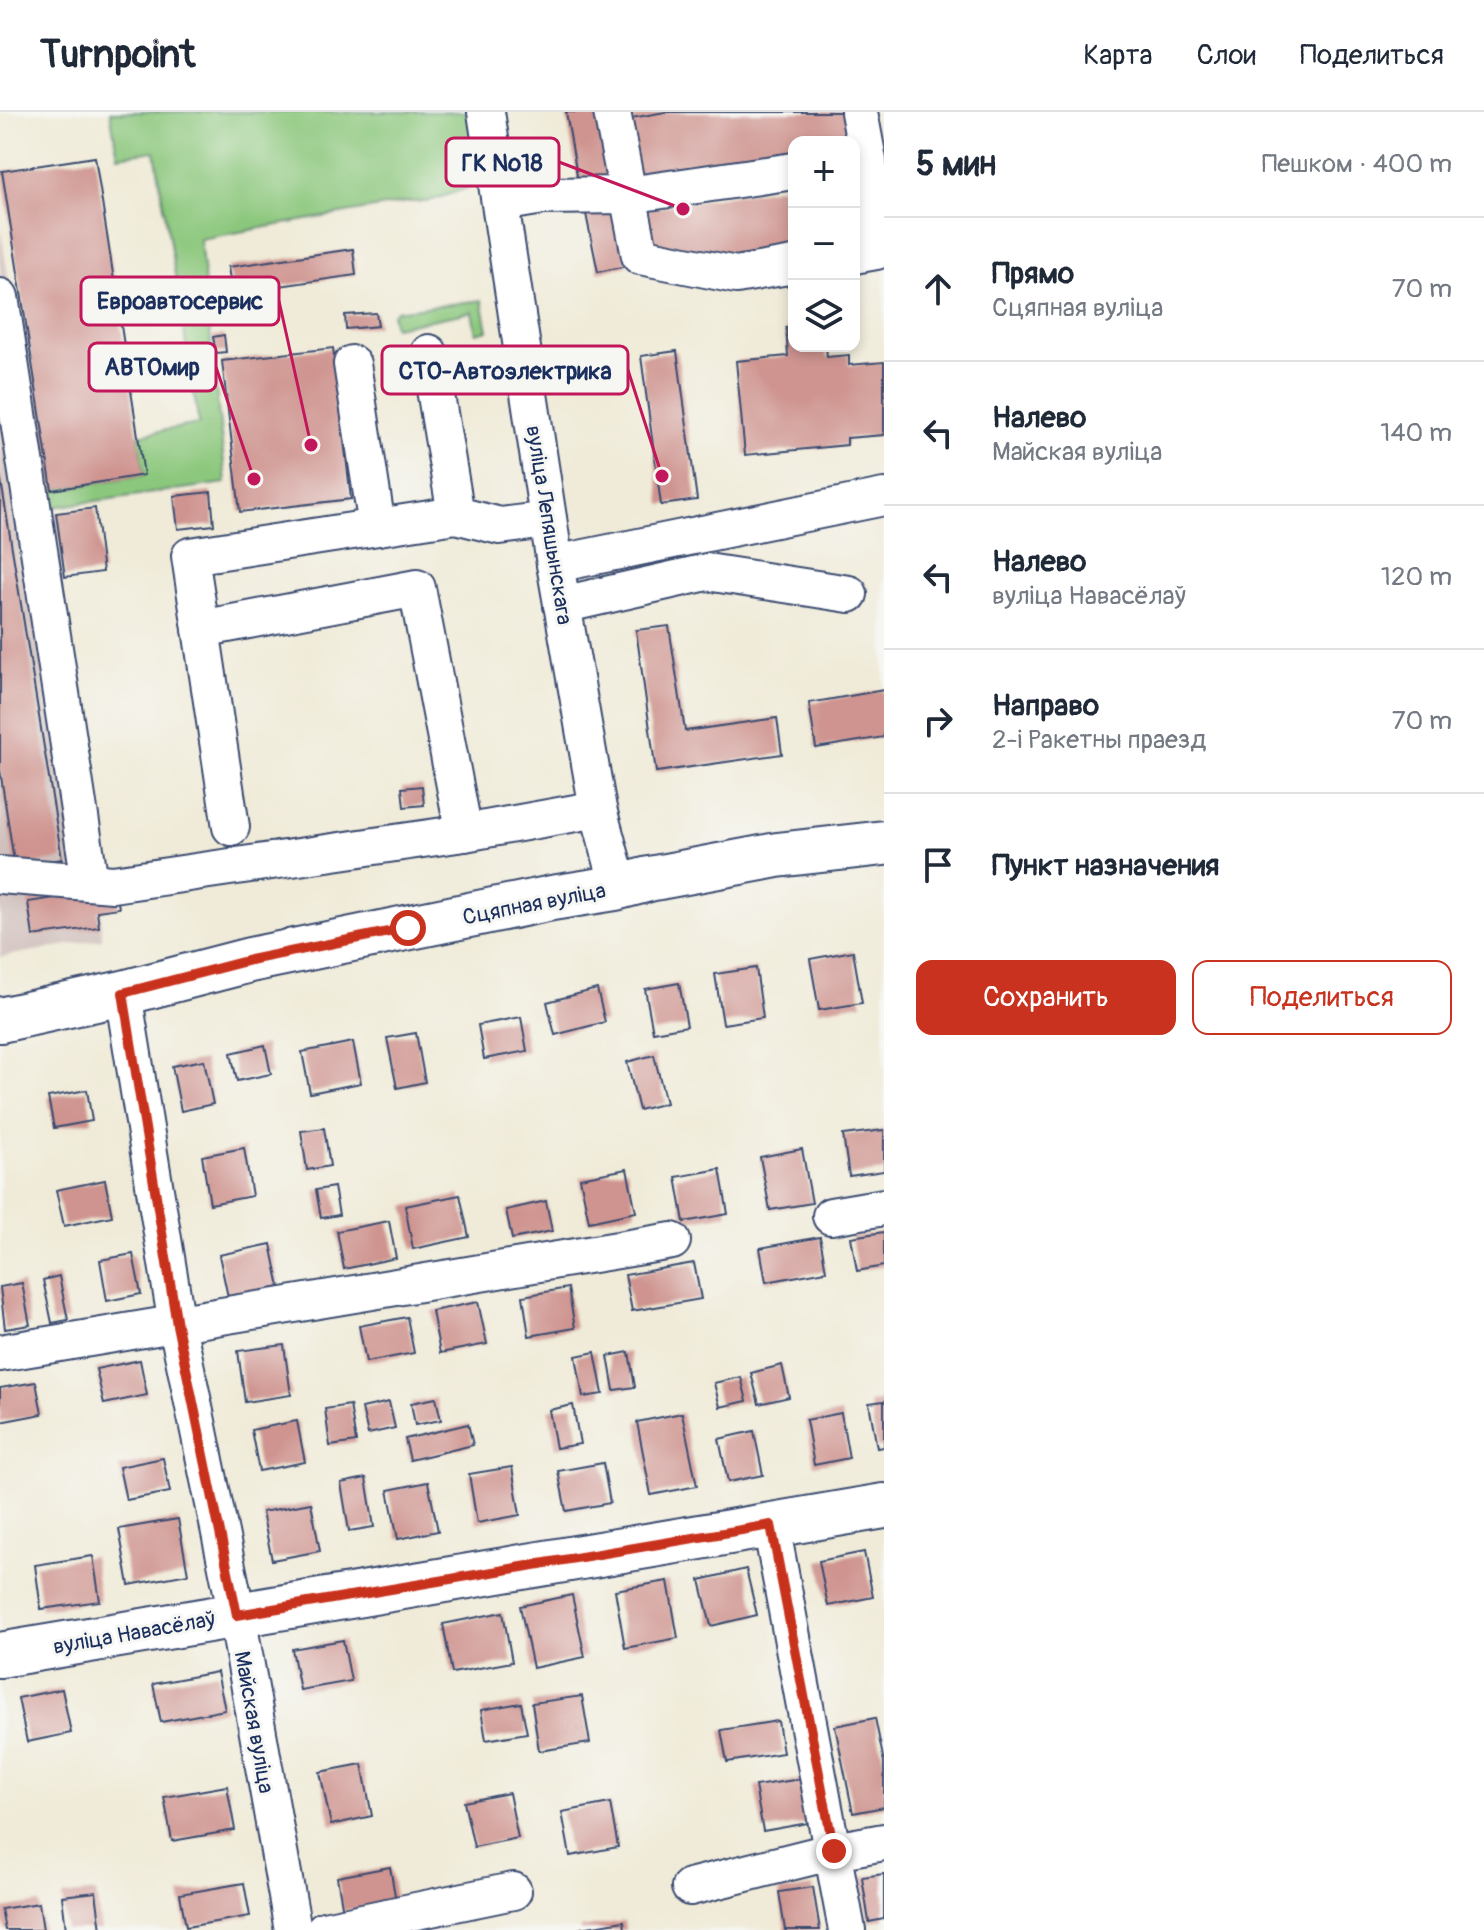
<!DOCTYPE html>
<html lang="ru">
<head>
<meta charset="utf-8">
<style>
	:root { --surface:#fff; --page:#f2f2f3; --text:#1f2937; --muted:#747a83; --line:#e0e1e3; --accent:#c8321e }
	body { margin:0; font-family:Pangolin,sans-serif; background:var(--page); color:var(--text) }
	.controls { position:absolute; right:24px; top:24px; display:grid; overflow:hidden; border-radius:16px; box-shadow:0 4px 12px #0003 }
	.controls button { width:72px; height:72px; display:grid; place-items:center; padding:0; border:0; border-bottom:2px solid var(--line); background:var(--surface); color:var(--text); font:40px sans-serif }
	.stop { position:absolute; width:24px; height:24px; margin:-18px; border:6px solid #c8321e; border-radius:50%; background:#fff }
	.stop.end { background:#c8321e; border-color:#fff; box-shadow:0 2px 8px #0008 }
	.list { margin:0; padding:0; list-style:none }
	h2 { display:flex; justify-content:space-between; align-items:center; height:104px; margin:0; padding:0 32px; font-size:34px }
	h2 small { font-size:26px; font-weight:400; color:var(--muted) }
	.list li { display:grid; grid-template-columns:52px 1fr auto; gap:24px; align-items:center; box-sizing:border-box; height:144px; padding:0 32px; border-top:2px solid var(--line) }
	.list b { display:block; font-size:30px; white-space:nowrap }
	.list p { margin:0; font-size:26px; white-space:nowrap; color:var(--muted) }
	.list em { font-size:26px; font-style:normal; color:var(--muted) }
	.actions { display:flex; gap:16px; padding:24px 32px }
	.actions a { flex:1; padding:18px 0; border:2px solid var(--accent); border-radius:16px; text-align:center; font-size:28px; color:var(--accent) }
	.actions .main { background:var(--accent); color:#fff }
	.icon { flex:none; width:44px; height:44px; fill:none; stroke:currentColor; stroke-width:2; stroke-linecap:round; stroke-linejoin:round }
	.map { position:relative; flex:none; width:884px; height:1818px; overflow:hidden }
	header { display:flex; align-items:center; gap:48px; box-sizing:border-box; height:112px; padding:0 40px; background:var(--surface); border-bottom:2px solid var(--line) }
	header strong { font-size:38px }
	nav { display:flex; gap:44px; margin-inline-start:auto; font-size:28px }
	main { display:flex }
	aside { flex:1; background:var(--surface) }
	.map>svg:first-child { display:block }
	.industrial { fill:#d0c0bc }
	.green { fill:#8bc77c; stroke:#537b6d; stroke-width:2 }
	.building { fill:#cf9490 }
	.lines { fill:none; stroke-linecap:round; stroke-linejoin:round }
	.minor-casing { stroke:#3b4b70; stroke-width:40 }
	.major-casing { stroke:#3b4b70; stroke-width:48 }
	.minor { stroke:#fff; stroke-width:36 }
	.major { stroke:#fff; stroke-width:44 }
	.route { stroke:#c8321e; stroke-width:10 }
	.labels { text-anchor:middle; stroke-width:6; stroke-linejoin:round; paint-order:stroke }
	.street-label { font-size:22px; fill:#1b2f5e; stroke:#f6f6f2 }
	.leader { fill:none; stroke:#c2185b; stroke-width:3 }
	.callout-dot { fill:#c2185b; stroke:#f6f6f2; stroke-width:3 }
	.callout { fill:#f6f6f2; stroke:#c2185b; stroke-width:3 }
	.callout-label { font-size:24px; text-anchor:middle; font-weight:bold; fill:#1b2f5e }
</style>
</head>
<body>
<header>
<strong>Turnpoint</strong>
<nav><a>Карта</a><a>Слои</a><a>Поделиться</a></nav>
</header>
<main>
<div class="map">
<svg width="884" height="1818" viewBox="0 0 884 1818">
	<rect width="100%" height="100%" fill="#f6f6f2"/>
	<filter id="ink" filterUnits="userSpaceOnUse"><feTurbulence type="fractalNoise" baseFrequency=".0125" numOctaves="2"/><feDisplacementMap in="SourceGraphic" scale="16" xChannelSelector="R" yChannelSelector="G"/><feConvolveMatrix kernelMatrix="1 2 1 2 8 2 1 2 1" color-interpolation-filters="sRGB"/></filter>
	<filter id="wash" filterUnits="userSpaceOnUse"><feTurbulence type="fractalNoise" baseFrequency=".006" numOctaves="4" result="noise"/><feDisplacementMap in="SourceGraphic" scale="32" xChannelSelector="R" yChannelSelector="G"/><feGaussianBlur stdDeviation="1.8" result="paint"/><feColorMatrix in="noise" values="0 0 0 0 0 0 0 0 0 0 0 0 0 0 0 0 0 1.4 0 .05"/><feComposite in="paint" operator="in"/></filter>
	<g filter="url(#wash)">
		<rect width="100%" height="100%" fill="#f0ebd8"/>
		<!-- industrial -->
		<path class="industrial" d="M0,115L46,396L100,761L102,827L0,845Z"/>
		<!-- green -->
		<g class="green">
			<path d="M110,0H467L475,42L476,73L427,90H408L200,127L226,371L46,396L52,378L144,363L138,323L199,312L155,39L118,44Z"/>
			<path d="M482,188L488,218L476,221L472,200L394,215L392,203L395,199Z"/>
		</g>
		<g id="blocks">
			<!-- building -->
			<g class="building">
				<path d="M566,0H603L614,69L579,75Z"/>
				<path d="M665,0H850L852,30H794V40L636,67L626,7Z"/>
				<path d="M95,45L144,363L52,378L2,59Z"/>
				<path d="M794,73V135L709,150L650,130L648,97Z"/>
				<path d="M615,96L627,154L598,160L586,102Z"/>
				<path d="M353,137L356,163L232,181L228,155Z"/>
				<path d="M376,201L378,214L346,217L345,203Z"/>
				<path d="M786,216H794V234H826L827,245L849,243V253L884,250V323L847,326V333L745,343L736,249L788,244Z"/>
				<path d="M224,223L226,240L216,241L213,225Z"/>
				<path d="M333,236L351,387L240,400L222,249Z"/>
				<path d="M677,239L697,388L661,393L641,244Z"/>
				<path d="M0,362L62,747L15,755L0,658Z"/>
				<path d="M211,380L214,413L178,417L174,384Z"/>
				<path d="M95,396L103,460L65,465L56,401Z"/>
				<path d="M669,514L685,619L777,606L782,642L656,660L636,518Z"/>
				<path d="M884,578V625L816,636L809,591Z"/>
				<path d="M422,674L424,693L404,695L402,676Z"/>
				<path d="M116,777L119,796L97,799L99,815L33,824L28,790Z"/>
				<path d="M853,839L862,891L819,898L810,847Z"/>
				<path d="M756,856L763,906L723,912L715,862Z"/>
				<path d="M679,871L687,914L653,920L645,877Z"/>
				<path d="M597,877L605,910L555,923L547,890Z"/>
				<path d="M521,905L527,939L484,947L478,913Z"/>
				<path d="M416,921L425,970L397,976L387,926Z"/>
				<path d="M353,930L361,971L310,981L302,940Z"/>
				<path d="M265,933L271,962L237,969L231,941Z"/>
				<path d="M654,943L666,991L639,998L627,950Z"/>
				<path d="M204,948L213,992L181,999L172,954Z"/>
				<path d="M87,978L92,1009L54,1016L48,985Z"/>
				<path d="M324,1016L330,1054L307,1058L301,1019Z"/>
				<path d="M884,1018V1059L849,1064L843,1023Z"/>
				<path d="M244,1036L252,1084L210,1092L202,1044Z"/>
				<path d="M802,1037L812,1091L770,1098L760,1045Z"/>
				<path d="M627,1057L636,1100L589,1110L580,1066Z"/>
				<path d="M720,1057L728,1102L684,1110L676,1065Z"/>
				<path d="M105,1068L112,1104L64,1114L56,1078Z"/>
				<path d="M334,1075L339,1103L321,1106L316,1078Z"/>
				<path d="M460,1083L469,1125L413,1137L405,1094Z"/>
				<path d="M546,1089L552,1119L512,1127L506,1098Z"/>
				<path d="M389,1109L396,1146L344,1157L337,1119Z"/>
				<path d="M884,1120V1154L857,1159L851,1125Z"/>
				<path d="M820,1125L826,1159L766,1170L760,1136Z"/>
				<path d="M271,1132L280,1175L228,1185L219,1143Z"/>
				<path d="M133,1142L141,1182L107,1189L100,1148Z"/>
				<path d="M694,1151L701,1187L632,1199L625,1163Z"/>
				<path d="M59,1164L68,1208L52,1211L43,1168Z"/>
				<path d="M22,1171L30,1213L5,1217L0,1175Z"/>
				<path d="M568,1176L575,1216L529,1224L523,1184Z"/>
				<path d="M478,1190L487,1232L440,1241L432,1199Z"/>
				<path d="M407,1205L414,1241L366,1250L359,1214Z"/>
				<path d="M284,1233L291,1283L245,1290L238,1239Z"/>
				<path d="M595,1240L603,1282L583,1285L576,1244Z"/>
				<path d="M629,1240L635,1275L614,1278L608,1244Z"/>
				<path d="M140,1248L147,1283L104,1292L96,1257Z"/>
				<path d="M782,1253L789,1285L759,1292L751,1261Z"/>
				<path d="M741,1265L747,1289L720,1295L714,1271Z"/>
				<path d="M36,1270L42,1302L0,1310V1276Z"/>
				<path d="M436,1286L441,1308L415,1313L411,1291Z"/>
				<path d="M884,1289V1335L877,1336L869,1291Z"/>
				<path d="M389,1290L395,1316L368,1322L362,1296Z"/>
				<path d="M350,1293L356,1330L330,1334L325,1297Z"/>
				<path d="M573,1293L580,1332L556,1336L549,1298Z"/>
				<path d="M682,1301L697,1374L651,1383L637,1310Z"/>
				<path d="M841,1301L849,1346L814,1353L806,1308Z"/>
				<path d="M297,1309L305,1350L259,1359L251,1318Z"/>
				<path d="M468,1312L473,1333L410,1348L405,1327Z"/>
				<path d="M754,1319L763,1363L728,1370L719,1327Z"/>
				<path d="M163,1346L170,1380L126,1388L119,1355Z"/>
				<path d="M603,1351L610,1391L566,1399L558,1359Z"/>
				<path d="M512,1355L520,1403L477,1411L469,1362Z"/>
				<path d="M366,1366L374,1415L349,1419L341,1371Z"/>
				<path d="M428,1370L438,1419L398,1427L388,1378Z"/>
				<path d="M311,1391L320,1439L272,1448L262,1400Z"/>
				<path d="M178,1407L188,1462L129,1473L119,1417Z"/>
				<path d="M864,1440L873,1485L828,1494L819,1449Z"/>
				<path d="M93,1444L100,1489L41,1497L35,1453Z"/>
				<path d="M746,1457L757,1503L711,1514L700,1468Z"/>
				<path d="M668,1469L678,1526L625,1536L615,1478Z"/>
				<path d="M572,1483L585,1545L533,1556L520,1494Z"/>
				<path d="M503,1500L512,1550L452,1561L443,1512Z"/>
				<path d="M343,1528L351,1569L300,1578L292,1537Z"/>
				<path d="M217,1560L225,1598L161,1610L153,1572Z"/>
				<path d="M62,1577L71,1621L27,1630L18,1586Z"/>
				<path d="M582,1584L590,1631L539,1639L532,1591Z"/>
				<path d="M521,1591L527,1621L486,1628L481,1598Z"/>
				<path d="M875,1606L884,1650V1695L853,1701L835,1614Z"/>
				<path d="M778,1609L783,1641L727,1650L721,1618Z"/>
				<path d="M362,1652L372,1704L331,1713L320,1660Z"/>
				<path d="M801,1667L808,1711L763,1719L755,1674Z"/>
				<path d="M227,1674L235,1718L172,1729L164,1685Z"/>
				<path d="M509,1681L518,1726L474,1735L464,1690Z"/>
				<path d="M610,1691L618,1735L570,1744L562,1700Z"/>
				<path d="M390,1755L396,1789L343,1799L337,1765Z"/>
				<path d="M884,1762V1807L869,1810L862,1765Z"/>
				<path d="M244,1771L250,1804L186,1815L180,1782Z"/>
				<path d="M813,1775L820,1818H785L779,1780Z"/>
				<path d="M96,1780L101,1818H66L62,1784Z"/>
				<path d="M39,1791L43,1818H5L1,1797Z"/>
				<path d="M624,1809L625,1818H581V1816Z"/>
			</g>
		</g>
	</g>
	<g filter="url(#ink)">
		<use href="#blocks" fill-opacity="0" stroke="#3b4b70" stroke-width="2"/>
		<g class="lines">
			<defs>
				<g id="minor">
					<path d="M486,0L555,452L598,697L614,756L615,776"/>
					<path d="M612,0L640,144L736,163L794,153"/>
					<path d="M501,91L543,84L628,83L794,59"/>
					<path d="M854,143L876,139L868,48L859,0"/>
					<path d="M0,185L90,770"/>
					<path d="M429,241L456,403"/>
					<path d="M352,252L377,415"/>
					<path d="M555,452L884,385"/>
					<path d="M562,493L707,460L849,482"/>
					<path d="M201,517L417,476L464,721L598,697"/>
					<path d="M231,715L190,444L456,403L500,414L548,408"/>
					<path d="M0,763L113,772L464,721"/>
					<path d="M123,881L177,1213L237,1503L293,1818"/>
					<path d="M831,1104L884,1095"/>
					<path d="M0,1241L672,1129"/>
					<path d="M771,1413L847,1818"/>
					<path d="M690,1775L834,1739L884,1730"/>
					<path d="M324,1818L513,1779"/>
				</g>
				<g id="major">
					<path d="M0,908L123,881L250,848L552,786L615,776L649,767L777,743L884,731"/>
					<path d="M0,1543L884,1394"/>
				</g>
			</defs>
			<!-- minor casing -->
			<use href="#minor" class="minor-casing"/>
			<!-- major casing -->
			<use href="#major" class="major-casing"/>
			<!-- minor -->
			<use href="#minor" class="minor"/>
			<!-- major -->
			<use href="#major" class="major"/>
		</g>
	</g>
	<g class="lines" filter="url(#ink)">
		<!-- route -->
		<path class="route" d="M408,816L250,848L123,881L177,1213L237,1503L771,1413L834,1739"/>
	</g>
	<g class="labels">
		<!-- street labels -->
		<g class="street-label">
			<text transform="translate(550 413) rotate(81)" y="8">вуліца Лепяшынскага</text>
			<text transform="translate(534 791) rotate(-11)" y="8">Сцяпная вуліца</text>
			<text transform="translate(134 1520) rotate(-10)" y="8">вуліца Навасёлаў</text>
			<text transform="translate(255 1610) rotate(80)" y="8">Майская вуліца</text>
		</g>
	</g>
	<!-- callouts -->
	<path class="leader" d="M683 97L559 50M311 333L279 189M254 367L216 255M662 364L628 258"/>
	<g class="callout-dot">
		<circle cx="683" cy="97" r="8"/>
		<circle cx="311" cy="333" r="8"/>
		<circle cx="254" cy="367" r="8"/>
		<circle cx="662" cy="364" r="8"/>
	</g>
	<g class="callout">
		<rect x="446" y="26" width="113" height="48" rx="8"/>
		<rect x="81" y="165" width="198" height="48" rx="8"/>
		<rect x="89" y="231" width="127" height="48" rx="8"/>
		<rect x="382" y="234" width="246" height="48" rx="8"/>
	</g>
	<g class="callout-label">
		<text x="502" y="59">ГК №18</text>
		<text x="180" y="197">Евроавтосервис</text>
		<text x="152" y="263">АВТОмир</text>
		<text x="505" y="267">СТО-Автоэлектрика</text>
	</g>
</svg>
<div class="controls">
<button>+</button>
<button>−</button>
<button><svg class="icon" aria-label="layers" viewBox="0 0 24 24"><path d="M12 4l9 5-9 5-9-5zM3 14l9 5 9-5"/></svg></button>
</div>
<div class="stop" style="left:408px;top:816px"></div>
<div class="stop end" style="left:834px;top:1739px"></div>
</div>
<aside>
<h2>5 мин<small>Пешком · 400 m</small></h2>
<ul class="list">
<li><svg class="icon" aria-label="ahead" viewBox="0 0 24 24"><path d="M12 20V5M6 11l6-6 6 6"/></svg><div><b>Прямо</b><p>Сцяпная вуліца</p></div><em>70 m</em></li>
<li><svg class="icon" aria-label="left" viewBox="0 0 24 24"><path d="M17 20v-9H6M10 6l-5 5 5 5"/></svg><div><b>Налево</b><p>Майская вуліца</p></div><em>140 m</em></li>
<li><svg class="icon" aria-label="left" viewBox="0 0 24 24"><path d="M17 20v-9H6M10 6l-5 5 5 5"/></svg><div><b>Налево</b><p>вуліца Навасёлаў</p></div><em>120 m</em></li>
<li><svg class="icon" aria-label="right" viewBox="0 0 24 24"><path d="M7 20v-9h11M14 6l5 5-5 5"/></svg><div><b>Направо</b><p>2-і Ракетны праезд</p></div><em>70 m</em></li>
<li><svg class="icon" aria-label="arrive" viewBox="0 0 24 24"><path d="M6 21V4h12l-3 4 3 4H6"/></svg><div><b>Пункт назначения</b></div></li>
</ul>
<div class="actions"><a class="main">Сохранить</a><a>Поделиться</a></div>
</aside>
</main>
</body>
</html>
